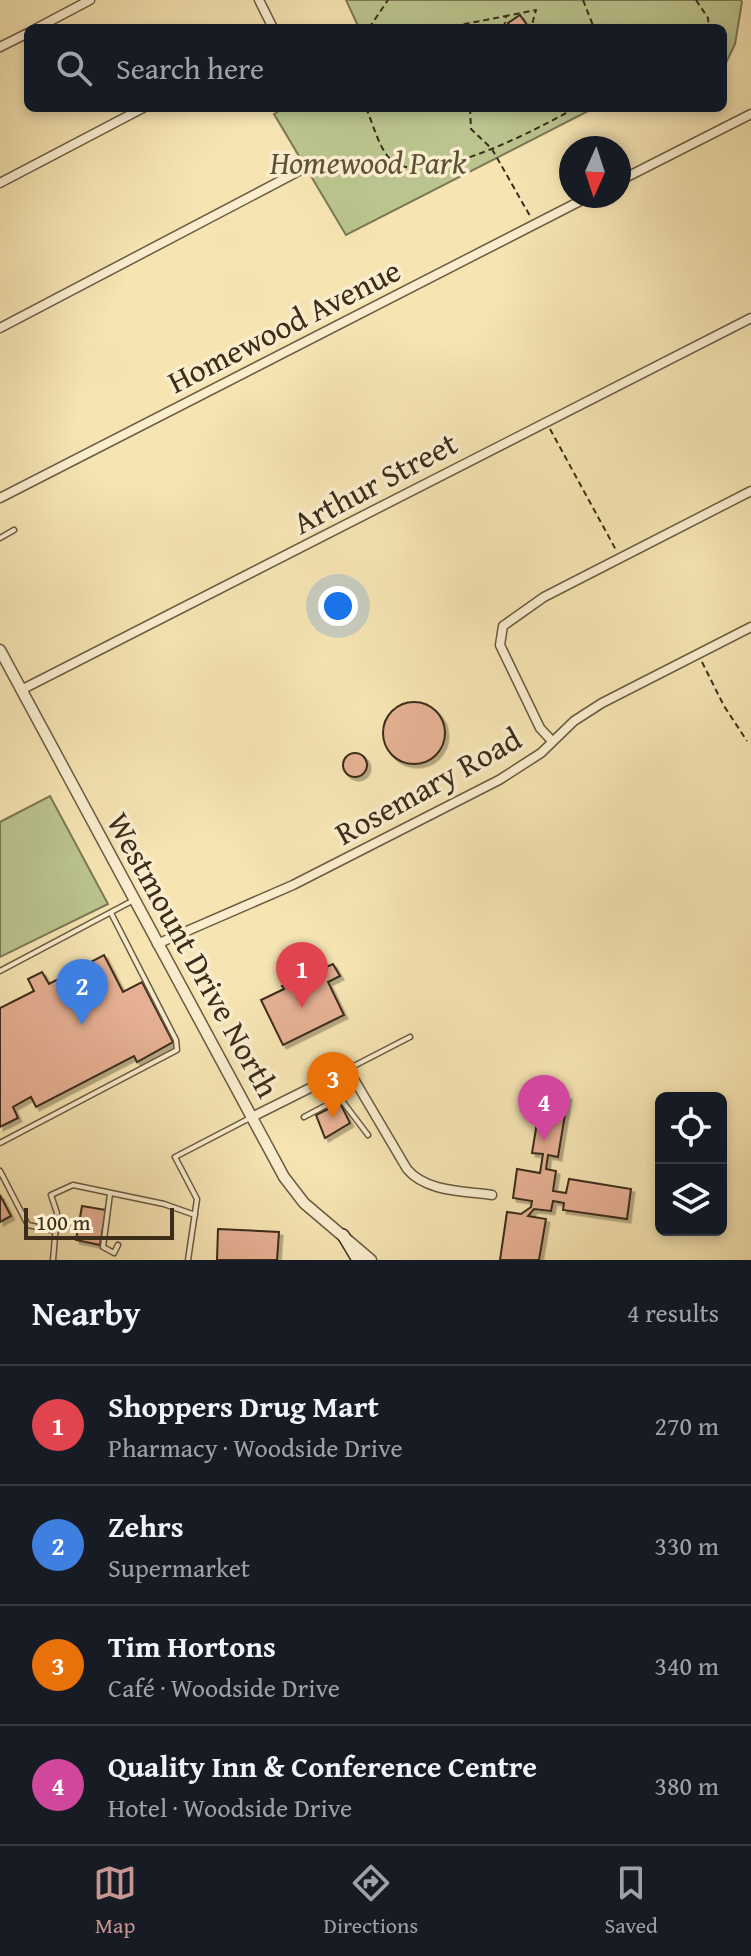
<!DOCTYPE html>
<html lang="en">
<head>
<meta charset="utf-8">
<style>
	:root { --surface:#171b24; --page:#20242c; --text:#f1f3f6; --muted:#9ea1a6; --line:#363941; --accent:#c59692 }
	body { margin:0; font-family:"Gentium Book Plus",serif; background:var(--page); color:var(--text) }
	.controls { position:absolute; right:24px; bottom:24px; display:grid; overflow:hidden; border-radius:12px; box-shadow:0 4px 12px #0003 }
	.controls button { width:72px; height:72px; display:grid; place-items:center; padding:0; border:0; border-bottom:2px solid var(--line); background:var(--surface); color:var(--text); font:40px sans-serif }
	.compass { position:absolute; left:559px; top:136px; width:72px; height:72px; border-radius:50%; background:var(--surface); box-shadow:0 4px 12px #0003; rotate:183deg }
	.scale { position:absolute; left:24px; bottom:20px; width:150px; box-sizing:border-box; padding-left:8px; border:4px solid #3c2d1a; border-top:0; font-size:22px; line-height:28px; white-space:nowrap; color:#3c2d1a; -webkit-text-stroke:6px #f9edce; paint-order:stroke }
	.you { position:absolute; left:338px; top:606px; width:28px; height:28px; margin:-20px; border:6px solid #fff; border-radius:50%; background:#1a73e8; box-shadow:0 0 0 12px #1a73e833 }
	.badge { display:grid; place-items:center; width:52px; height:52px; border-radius:50%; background:var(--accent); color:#fff; font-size:26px; font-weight:700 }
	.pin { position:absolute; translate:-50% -66px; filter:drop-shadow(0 2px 4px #0008) }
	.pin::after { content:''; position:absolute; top:42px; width:28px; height:24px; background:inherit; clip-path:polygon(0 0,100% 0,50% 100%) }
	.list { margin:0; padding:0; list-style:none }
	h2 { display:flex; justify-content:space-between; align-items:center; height:104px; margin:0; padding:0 32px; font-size:34px }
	h2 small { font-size:26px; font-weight:400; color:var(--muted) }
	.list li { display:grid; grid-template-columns:52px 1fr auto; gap:24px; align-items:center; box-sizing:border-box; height:120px; padding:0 32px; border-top:2px solid var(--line) }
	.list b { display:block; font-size:30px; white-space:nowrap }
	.list p { margin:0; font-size:26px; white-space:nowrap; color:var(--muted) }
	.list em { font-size:26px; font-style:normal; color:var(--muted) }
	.icon { flex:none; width:44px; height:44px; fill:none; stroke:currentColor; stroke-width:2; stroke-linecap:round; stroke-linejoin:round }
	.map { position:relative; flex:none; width:751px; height:1260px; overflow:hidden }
	.search { position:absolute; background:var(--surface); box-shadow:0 4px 12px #0003; left:24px; right:24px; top:24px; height:88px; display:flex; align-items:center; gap:20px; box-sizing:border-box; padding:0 28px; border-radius:12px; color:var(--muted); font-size:30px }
	.sheet { height:584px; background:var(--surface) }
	nav { display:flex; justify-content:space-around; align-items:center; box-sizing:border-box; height:112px; border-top:2px solid var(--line); background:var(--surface); font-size:22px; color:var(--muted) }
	nav a { display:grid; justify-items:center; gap:4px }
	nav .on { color:var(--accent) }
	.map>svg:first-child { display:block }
	.green { fill:#bbc48e; stroke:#7c7854; stroke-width:2 }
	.building { fill:#e6b194; stroke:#3c2d1a; stroke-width:2; filter:url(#shadow) }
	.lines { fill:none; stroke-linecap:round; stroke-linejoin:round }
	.service-casing { stroke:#6a5b40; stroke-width:7 }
	.minor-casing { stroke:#6a5b40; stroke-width:11 }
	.tertiary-casing { stroke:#6a5b40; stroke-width:13 }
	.secondary-casing { stroke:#3c2d1a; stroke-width:14 }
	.path { stroke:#3c2d1a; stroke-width:2; stroke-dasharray:6 4; stroke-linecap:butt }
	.service { stroke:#f9edce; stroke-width:4 }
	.minor { stroke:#f9edce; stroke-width:8 }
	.tertiary { stroke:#f9edce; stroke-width:10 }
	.secondary { stroke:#f9edce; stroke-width:11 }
	.labels { text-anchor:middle; stroke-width:7; stroke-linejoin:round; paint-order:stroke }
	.park-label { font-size:32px; font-style:italic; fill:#5c5337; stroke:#f9edce }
	.street-label { font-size:32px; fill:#3c2d1a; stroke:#f9edce }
</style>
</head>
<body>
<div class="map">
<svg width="751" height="1260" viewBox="0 0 751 1260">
	<defs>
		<filter id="shadow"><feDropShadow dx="3.5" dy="3.5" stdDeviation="0" flood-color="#0004"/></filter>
	</defs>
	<rect width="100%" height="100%" fill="#f6e4b3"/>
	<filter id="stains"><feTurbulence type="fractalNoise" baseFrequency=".0025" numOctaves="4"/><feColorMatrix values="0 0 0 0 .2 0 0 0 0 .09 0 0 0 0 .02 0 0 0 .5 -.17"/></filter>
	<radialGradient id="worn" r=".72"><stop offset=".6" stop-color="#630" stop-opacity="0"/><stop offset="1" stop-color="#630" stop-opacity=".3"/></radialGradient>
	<!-- green -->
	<g class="green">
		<path d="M346,0H741L742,2L735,44L723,69V28H359Z"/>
		<path d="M284,108H594L346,235L274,114Z"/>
		<path d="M50,796L108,904L0,957V822Z"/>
	</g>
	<!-- building -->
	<g class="building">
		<path d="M520,15L529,28H512L508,23Z"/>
		<circle cx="414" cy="733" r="31"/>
		<circle cx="355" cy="765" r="12"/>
		<path d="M104,955L123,992L142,982L173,1042L137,1062L134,1056L36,1107L31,1097L13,1107L18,1118L0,1127V1008L34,991L28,979L42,972L49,984Z"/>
		<path d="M333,964L340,976L328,982L344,1015L283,1045L261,1000L284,989L282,986Z"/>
		<path d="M542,1092L568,1096L558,1157L548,1155L546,1169L556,1171L553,1191L566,1193L569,1179L631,1189L627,1219L563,1210L564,1203L553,1201L551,1211L534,1209L528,1216L546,1219L539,1260H500L507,1212L521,1214L531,1207L532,1201L513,1198L517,1169L540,1173L543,1154L532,1153Z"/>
		<path d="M340,1103L350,1123L325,1138L316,1115Z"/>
		<path d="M0,1195L11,1216L0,1222Z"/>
		<path d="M82,1206L106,1210L100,1245L76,1240Z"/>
		<path d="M218,1229L279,1232L277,1260H217Z"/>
	</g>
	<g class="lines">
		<defs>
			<g id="service">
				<path d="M0,538L14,530"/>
				<path d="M0,971L132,901"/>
				<path d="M348,1069L410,1037"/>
				<path d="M304,1117L340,1098L368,1135"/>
				<path d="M0,1143L177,1050L176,1040L111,913"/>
				<path d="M0,1171L28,1225L56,1231"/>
				<path d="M110,1194L103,1247L114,1253L118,1245"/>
				<path d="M53,1260L57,1213L51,1195L73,1185L164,1204L195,1215"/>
				<path d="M188,1260L197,1199L175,1157L250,1118"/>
			</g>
			<g id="minor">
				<path d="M259,0L273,28"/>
				<path d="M37,28L90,0"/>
				<path d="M0,47L28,33"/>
				<path d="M619,181L751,114"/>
				<path d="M0,183L143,108"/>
				<path d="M0,328L303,169"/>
				<path d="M0,498L590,196"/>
				<path d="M21,690L751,318"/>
				<path d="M552,741L540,728L500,645L503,626L544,597L751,491"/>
				<path d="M157,944L293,885L499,780L541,753L574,721L602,703L751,627"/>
				<path d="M252,1117L348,1069L407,1169C426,1192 464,1191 492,1195"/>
			</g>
			<path id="tertiary" d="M0,650L284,1177L304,1203L371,1260"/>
			<path id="secondary" d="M343,1235L358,1260"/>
		</defs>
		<!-- service casing -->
		<use href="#service" class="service-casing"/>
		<!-- minor casing -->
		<use href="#minor" class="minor-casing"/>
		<!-- tertiary casing -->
		<use href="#tertiary" class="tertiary-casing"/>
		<!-- secondary casing -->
		<use href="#secondary" class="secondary-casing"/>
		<!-- path -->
		<g class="path">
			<path d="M583,0L594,28"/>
			<path d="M696,0L708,18L709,28"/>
			<path d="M369,28L388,0"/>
			<path d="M444,28L506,16"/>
			<path d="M504,28L506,16L536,10L531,28"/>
			<path d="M366,108C373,123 380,154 395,163C432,185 540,128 575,108"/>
			<path d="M470,108L471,129L492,149L530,216"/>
			<path d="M550,429L616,550"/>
			<path d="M702,662L724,706L747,741"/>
		</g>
		<!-- service -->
		<use href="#service" class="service"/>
		<!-- minor -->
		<use href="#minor" class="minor"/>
		<!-- tertiary -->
		<use href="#tertiary" class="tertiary"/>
		<!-- secondary -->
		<use href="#secondary" class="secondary"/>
	</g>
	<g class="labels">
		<!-- park labels -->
		<g class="park-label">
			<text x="368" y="174">Homewood Park</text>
		</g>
		<!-- street labels -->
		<g class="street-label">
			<text transform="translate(284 326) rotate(-27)" y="11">Homewood Avenue</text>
			<text transform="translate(375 483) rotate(-28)" y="11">Arthur Street</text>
			<text transform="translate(428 786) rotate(-29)" y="11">Rosemary Road</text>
			<text transform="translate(193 955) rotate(61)" y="11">Westmount Drive North</text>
		</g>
	</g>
	<rect width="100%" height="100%" filter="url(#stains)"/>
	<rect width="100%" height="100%" fill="url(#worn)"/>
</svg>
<div class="controls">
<button><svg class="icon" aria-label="locate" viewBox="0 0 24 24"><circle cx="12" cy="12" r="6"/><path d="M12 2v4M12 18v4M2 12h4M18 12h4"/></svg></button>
<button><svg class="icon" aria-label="layers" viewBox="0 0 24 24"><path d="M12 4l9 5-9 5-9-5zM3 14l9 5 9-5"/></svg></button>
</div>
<svg class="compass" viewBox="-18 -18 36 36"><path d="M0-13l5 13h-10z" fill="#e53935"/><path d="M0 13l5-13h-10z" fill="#9ea1a6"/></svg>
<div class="scale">100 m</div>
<div class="you"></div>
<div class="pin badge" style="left:302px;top:1008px;background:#e0444e">1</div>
<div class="pin badge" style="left:82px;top:1025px;background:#3f7fe0">2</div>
<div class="pin badge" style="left:333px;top:1118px;background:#e8710a">3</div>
<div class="pin badge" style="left:544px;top:1141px;background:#d1479c">4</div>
<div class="search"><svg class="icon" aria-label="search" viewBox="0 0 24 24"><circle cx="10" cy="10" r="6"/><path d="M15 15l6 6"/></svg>Search here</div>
</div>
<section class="sheet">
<h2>Nearby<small>4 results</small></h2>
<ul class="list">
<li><span class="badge" style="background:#e0444e">1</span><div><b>Shoppers Drug Mart</b><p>Pharmacy · Woodside Drive</p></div><em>270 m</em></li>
<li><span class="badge" style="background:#3f7fe0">2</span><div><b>Zehrs</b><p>Supermarket</p></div><em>330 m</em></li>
<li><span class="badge" style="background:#e8710a">3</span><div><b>Tim Hortons</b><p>Café · Woodside Drive</p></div><em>340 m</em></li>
<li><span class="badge" style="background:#d1479c">4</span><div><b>Quality Inn &amp; Conference Centre</b><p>Hotel · Woodside Drive</p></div><em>380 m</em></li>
</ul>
</section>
<nav>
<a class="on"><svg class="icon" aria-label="map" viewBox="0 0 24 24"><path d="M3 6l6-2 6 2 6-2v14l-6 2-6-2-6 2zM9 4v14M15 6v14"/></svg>Map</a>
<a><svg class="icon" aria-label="directions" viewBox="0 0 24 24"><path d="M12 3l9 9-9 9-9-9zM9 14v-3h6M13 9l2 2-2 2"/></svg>Directions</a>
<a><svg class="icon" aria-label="saved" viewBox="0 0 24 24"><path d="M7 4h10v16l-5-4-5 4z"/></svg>Saved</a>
</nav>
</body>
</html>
